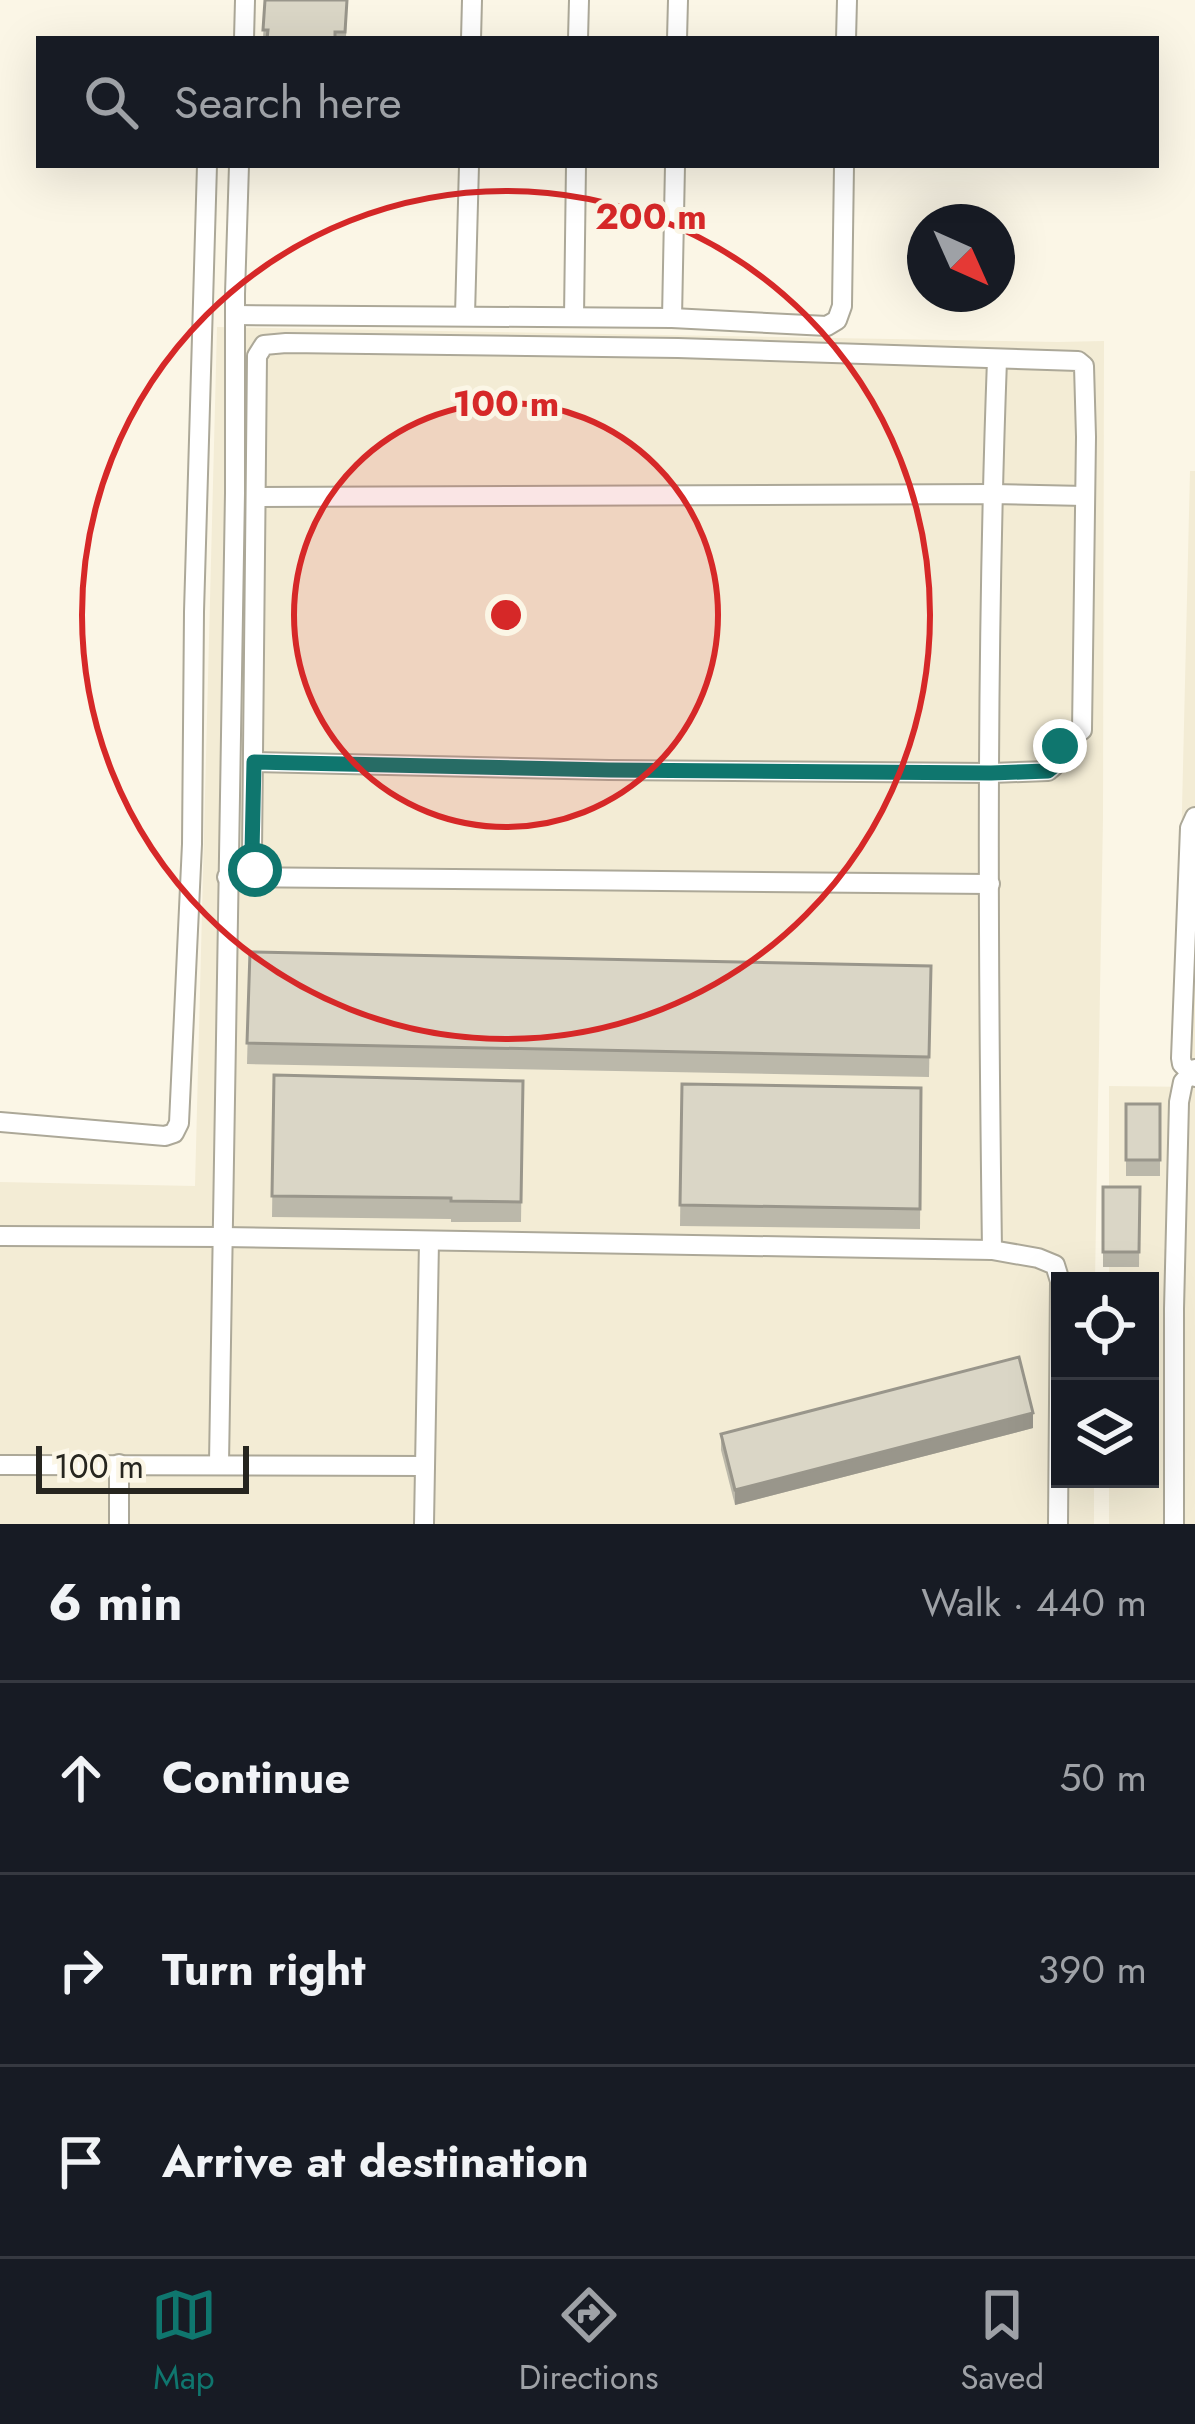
<!DOCTYPE html>
<html lang="en">
<head>
<meta charset="utf-8">
<style>
	:root { --surface:#171b24; --page:#242831; --text:#f1f3f6; --muted:#9ea1a6; --line:#363941; --accent:#0f766e }
	body { margin:0; font-family:Jost,sans-serif; background:var(--page); color:var(--text) }
	.controls { position:absolute; right:36px; bottom:36px; display:grid; overflow:hidden; border-radius:0px; box-shadow:0 12px 48px #0002 }
	.controls button { width:108px; height:108px; display:grid; place-items:center; padding:0; border:0; border-bottom:3px solid var(--line); background:var(--surface); color:var(--text); font:60px sans-serif }
	.compass { position:absolute; left:907px; top:204px; width:108px; height:108px; border-radius:50%; background:var(--surface); box-shadow:0 12px 48px #0002; rotate:135deg }
	.scale { position:absolute; left:36px; bottom:30px; width:213px; box-sizing:border-box; padding-left:12px; border:6px solid #26251f; border-top:0; font-size:33px; line-height:42px; white-space:nowrap; color:#26251f; -webkit-text-stroke:9px #fbf6e6; paint-order:stroke }
	.stop { position:absolute; width:36px; height:36px; margin:-27px; border:9px solid #0f766e; border-radius:50%; background:#fff }
	.stop.end { background:#0f766e; border-color:#fff; box-shadow:0 3px 12px #0008 }
	.list { margin:0; padding:0; list-style:none }
	h2 { display:flex; justify-content:space-between; align-items:center; height:156px; margin:0; padding:0 48px; font-size:51px }
	h2 small { font-size:39px; font-weight:400; color:var(--muted) }
	.list li { display:grid; grid-template-columns:78px 1fr auto; gap:36px; align-items:center; box-sizing:border-box; height:192px; padding:0 48px; border-top:3px solid var(--line) }
	.list b { display:block; font-size:45px; white-space:nowrap }
	.list em { font-size:39px; font-style:normal; color:var(--muted) }
	.icon { flex:none; width:66px; height:66px; fill:none; stroke:currentColor; stroke-width:2; stroke-linecap:round; stroke-linejoin:round }
	.map { position:relative; flex:none; width:1195px; height:1524px; overflow:hidden }
	.search { position:absolute; background:var(--surface); box-shadow:0 12px 48px #0002; left:36px; right:36px; top:36px; height:132px; display:flex; align-items:center; gap:30px; box-sizing:border-box; padding:0 42px; border-radius:0px; color:var(--muted); font-size:45px }
	.sheet { height:732px; background:var(--surface) }
	nav { display:flex; justify-content:space-around; align-items:center; box-sizing:border-box; height:168px; border-top:3px solid var(--line); background:var(--surface); font-size:33px; color:var(--muted) }
	nav a { display:grid; justify-items:center; gap:6px }
	nav .on { color:var(--accent) }
	.map>svg:first-child { display:block }
	.built { fill:#f3ecd5 }
	.lines { fill:none; stroke-linecap:round; stroke-linejoin:round }
	.minor-casing { stroke:#aca898; stroke-width:22 }
	.minor { stroke:#fff; stroke-width:18 }
	.wall { fill:#bbb8aa }
	.shaded-wall { fill:#99968b }
	.building { fill:#dad6c6; stroke:#99968b; stroke-width:3 }
	.route { stroke:#0f766e; stroke-width:15 }
	.ring { fill:none; stroke:#d62828; stroke-width:6 }
	.centre { fill:#d62828; stroke:#fbf6e6; stroke-width:6 }
	.ring-label { font-size:36px; text-anchor:middle; font-weight:bold; fill:#d62828; stroke:#fbf6e6; stroke-width:10; stroke-linejoin:round; paint-order:stroke }
</style>
</head>
<body>
<div class="map">
<svg width="1195" height="1524" viewBox="0 0 1195 1524">
	<rect width="100%" height="100%" fill="#fbf6e6"/>
	<!-- built -->
	<g class="built">
		<path d="M217,327L1058,342L1104,341L1103,818L1095,1281H1060V1479H1094V1524H0V1182L195,1186Z"/>
		<path d="M1190,471H1195V1062H1176Z"/>
		<path d="M1109,1086L1195,1087V1524H1109V1479H1150V1281H1109Z"/>
	</g>
	<g class="lines">
		<defs>
			<g id="minor">
				<path d="M244,39L245,0"/>
				<path d="M471,39L472,0"/>
				<path d="M578,39L579,0"/>
				<path d="M677,39L678,0"/>
				<path d="M846,39L847,0"/>
				<path d="M235,315L672,318L827,326L837,320L842,306L844,165"/>
				<path d="M465,315L469,165"/>
				<path d="M574,317L576,165"/>
				<path d="M672,318L675,165"/>
				<path d="M257,497L992,494L1085,496"/>
				<path d="M254,762L609,770L991,773L1048,771L1054,766L1063,743L1082,730L1086,437L1084,366L1078,361L678,348L286,343L264,345L257,356L252,852L253,866L265,879"/>
				<path d="M1195,817L1190,828L1181,1058L1182,1064L1195,1077"/>
				<path d="M227,877L990,884"/>
				<path d="M0,1122L165,1136L174,1133L179,1123L192,844L194,612L207,165"/>
				<path d="M0,1236L222,1237L992,1250L1038,1258L1055,1265L1060,1281L1058,1524"/>
				<path d="M992,1250C988,954 986,656 997,360"/>
				<path d="M219,1463L235,493V294L239,165"/>
				<path d="M0,1465L425,1466"/>
				<path d="M119,1524V1464"/>
				<path d="M424,1524L429,1241"/>
				<path d="M1174,1524V1309L1179,1102L1183,1082L1195,1069"/>
			</g>
		</defs>
		<!-- minor casing -->
		<use href="#minor" class="minor-casing"/>
		<!-- minor -->
		<use href="#minor" class="minor"/>
	</g>
	<!-- wall -->
	<g class="wall">
		<path d="M265,0H347L346,39H263Z"/>
		<path d="M250,952L931,966L929,1077L247,1064Z"/>
		<path d="M274,1075L523,1081L521,1222H451V1219L272,1217Z"/>
		<path d="M682,1084L921,1088L920,1229L680,1226Z"/>
		<rect x="1126" y="1104" width="34" height="72"/>
		<path d="M1103,1187H1140L1139,1267H1103Z"/>
		<path d="M1033,1428L735,1505L721,1450V1434Z"/>
	</g>
	<!-- shaded-wall -->
	<path class="shaded-wall" d="M1033,1413V1428L735,1505V1490Z"/>
	<!-- building -->
	<g class="building">
		<path d="M265,0H347L345,32H335V39H267L268,30H263Z"/>
		<path d="M250,952L931,966L929,1057L247,1043Z"/>
		<path d="M274,1075L523,1081L521,1202L451,1201V1198L272,1196Z"/>
		<path d="M682,1084L921,1088L920,1209L680,1205Z"/>
		<rect x="1126" y="1104" width="34" height="56"/>
		<path d="M1103,1187H1140L1139,1252H1103Z"/>
		<path d="M1019,1357L1033,1413L735,1490L721,1434Z"/>
	</g>
	<g class="lines">
		<!-- route -->
		<path class="route" d="M255,870L252,852L254,762L609,770L991,773L1048,771L1054,766L1060,746"/>
	</g>
	<!-- distance rings -->
	<circle cx="506" cy="615" r="212" fill="#d62828" fill-opacity=".12"/>
	<g class="ring">
		<circle cx="506" cy="615" r="212"/>
		<circle cx="506" cy="615" r="424"/>
	</g>
	<circle cx="506" cy="615" r="18" class="centre"/>
	<g class="ring-label">
		<text x="651" y="229">200 m</text>
		<text x="506" y="416">100 m</text>
	</g>
</svg>
<div class="controls">
<button><svg class="icon" aria-label="locate" viewBox="0 0 24 24"><circle cx="12" cy="12" r="6"/><path d="M12 2v4M12 18v4M2 12h4M18 12h4"/></svg></button>
<button><svg class="icon" aria-label="layers" viewBox="0 0 24 24"><path d="M12 4l9 5-9 5-9-5zM3 14l9 5 9-5"/></svg></button>
</div>
<svg class="compass" viewBox="-18 -18 36 36"><path d="M0-13l5 13h-10z" fill="#e53935"/><path d="M0 13l5-13h-10z" fill="#9ea1a6"/></svg>
<div class="scale">100 m</div>
<div class="stop" style="left:255px;top:870px"></div>
<div class="stop end" style="left:1060px;top:746px"></div>
<div class="search"><svg class="icon" aria-label="search" viewBox="0 0 24 24"><circle cx="10" cy="10" r="6"/><path d="M15 15l6 6"/></svg>Search here</div>
</div>
<section class="sheet">
<h2>6 min<small>Walk · 440 m</small></h2>
<ul class="list">
<li><svg class="icon" aria-label="ahead" viewBox="0 0 24 24"><path d="M12 20V5M6 11l6-6 6 6"/></svg><div><b>Continue</b></div><em>50 m</em></li>
<li><svg class="icon" aria-label="right" viewBox="0 0 24 24"><path d="M7 20v-9h11M14 6l5 5-5 5"/></svg><div><b>Turn right</b></div><em>390 m</em></li>
<li><svg class="icon" aria-label="arrive" viewBox="0 0 24 24"><path d="M6 21V4h12l-3 4 3 4H6"/></svg><div><b>Arrive at destination</b></div></li>
</ul>
</section>
<nav>
<a class="on"><svg class="icon" aria-label="map" viewBox="0 0 24 24"><path d="M3 6l6-2 6 2 6-2v14l-6 2-6-2-6 2zM9 4v14M15 6v14"/></svg>Map</a>
<a><svg class="icon" aria-label="directions" viewBox="0 0 24 24"><path d="M12 3l9 9-9 9-9-9zM9 14v-3h6M13 9l2 2-2 2"/></svg>Directions</a>
<a><svg class="icon" aria-label="saved" viewBox="0 0 24 24"><path d="M7 4h10v16l-5-4-5 4z"/></svg>Saved</a>
</nav>
</body>
</html>
